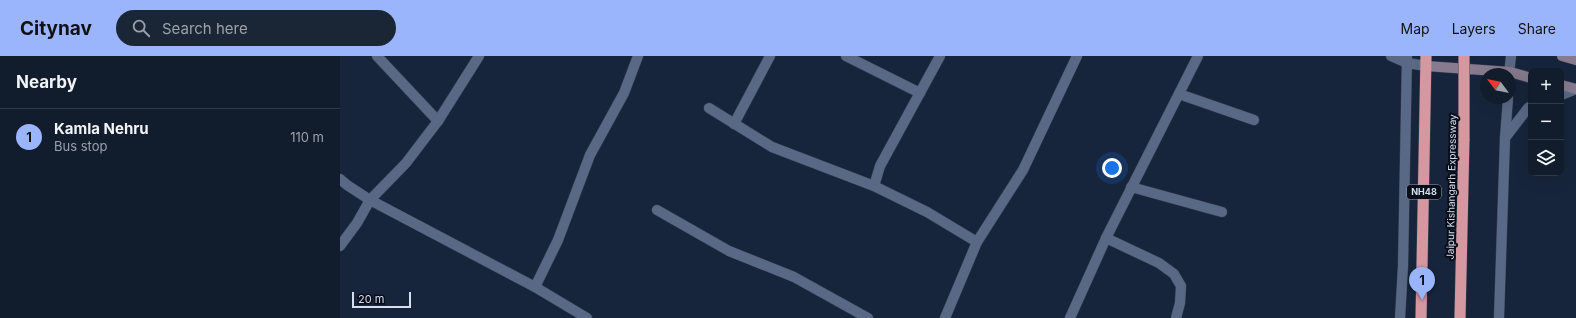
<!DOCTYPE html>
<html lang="en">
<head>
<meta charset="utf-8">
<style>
	:root { --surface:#111c2d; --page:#1a2535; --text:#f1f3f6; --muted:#9ca1aa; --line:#303a49; --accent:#9bb5fd }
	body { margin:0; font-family:Inter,sans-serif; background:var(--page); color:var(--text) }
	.controls { position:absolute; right:12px; top:12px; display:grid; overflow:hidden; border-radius:8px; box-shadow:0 4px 16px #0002 }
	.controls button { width:36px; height:36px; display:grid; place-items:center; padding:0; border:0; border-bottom:1px solid var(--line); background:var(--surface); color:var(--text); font:20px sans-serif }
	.compass { position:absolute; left:1140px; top:12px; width:36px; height:36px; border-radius:50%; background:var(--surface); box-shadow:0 4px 16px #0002; rotate:302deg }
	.scale { position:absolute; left:12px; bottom:10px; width:59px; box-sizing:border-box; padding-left:4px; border:2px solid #d6dfef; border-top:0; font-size:11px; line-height:14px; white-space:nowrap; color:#d6dfef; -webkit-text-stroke:3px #080e18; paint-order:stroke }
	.you { position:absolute; left:772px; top:112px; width:14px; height:14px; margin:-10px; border:3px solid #fff; border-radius:50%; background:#1a73e8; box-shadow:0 0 0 6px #1a73e833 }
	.badge { display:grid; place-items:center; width:26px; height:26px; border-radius:50%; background:var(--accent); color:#111; font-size:13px; font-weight:700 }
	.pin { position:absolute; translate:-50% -33px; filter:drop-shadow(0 1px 2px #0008) }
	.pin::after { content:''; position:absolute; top:21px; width:14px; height:12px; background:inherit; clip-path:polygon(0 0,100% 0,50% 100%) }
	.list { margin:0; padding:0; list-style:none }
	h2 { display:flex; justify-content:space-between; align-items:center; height:52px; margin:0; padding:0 16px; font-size:17px }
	h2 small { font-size:13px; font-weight:400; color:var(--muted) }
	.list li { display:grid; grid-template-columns:26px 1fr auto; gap:12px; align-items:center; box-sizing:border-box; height:56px; padding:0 16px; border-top:1px solid var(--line) }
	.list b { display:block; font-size:15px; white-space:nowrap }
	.list p { margin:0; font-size:13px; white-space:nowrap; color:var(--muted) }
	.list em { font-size:13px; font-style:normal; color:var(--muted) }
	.icon { flex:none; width:22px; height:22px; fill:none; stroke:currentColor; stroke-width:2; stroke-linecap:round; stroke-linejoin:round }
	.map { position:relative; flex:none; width:1236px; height:262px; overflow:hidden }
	header { display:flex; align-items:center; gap:24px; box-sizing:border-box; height:56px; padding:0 20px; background:var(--accent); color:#111 }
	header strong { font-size:19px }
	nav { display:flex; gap:22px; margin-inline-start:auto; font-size:14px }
	.search { width:280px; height:36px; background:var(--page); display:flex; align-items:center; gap:10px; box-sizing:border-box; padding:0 14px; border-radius:22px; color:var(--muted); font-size:15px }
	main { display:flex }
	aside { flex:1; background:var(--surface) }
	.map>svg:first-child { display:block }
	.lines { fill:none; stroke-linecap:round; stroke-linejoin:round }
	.minor-casing { stroke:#363f53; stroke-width:11 }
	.tertiary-casing { stroke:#363f53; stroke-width:11 }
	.secondary-casing { stroke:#363f53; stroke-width:11 }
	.trunk-casing { stroke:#363f53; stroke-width:12 }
	.minor { stroke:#596985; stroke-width:10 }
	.tertiary { stroke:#596985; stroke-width:10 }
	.secondary { stroke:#887b8f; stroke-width:10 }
	.trunk { stroke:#d698a0; stroke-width:11 }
	.trunk-bridge-casing { stroke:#363f53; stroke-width:12; stroke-linecap:butt }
	.trunk-bridge { stroke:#d698a0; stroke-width:11 }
	.labels { text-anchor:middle; stroke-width:4; stroke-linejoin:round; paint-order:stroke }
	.shield { fill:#080e18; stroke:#98a0ae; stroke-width:1 }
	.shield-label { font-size:9px; font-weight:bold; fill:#d6dfef }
	.street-label { font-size:10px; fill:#d6dfef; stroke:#080e18 }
</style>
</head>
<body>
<header>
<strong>Citynav</strong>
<div class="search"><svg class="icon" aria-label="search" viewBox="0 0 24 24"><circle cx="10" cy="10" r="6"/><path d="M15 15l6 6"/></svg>Search here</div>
<nav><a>Map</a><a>Layers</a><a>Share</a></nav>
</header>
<main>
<aside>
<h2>Nearby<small></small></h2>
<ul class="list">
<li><span class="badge">1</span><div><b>Kamla Nehru</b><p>Bus stop</p></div><em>110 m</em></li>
</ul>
</aside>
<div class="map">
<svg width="1236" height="262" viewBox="0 0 1236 262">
	<rect width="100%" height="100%" fill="#17253c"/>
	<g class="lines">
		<defs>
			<g id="minor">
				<path d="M37,0L98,65"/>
				<path d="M506,0L580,37"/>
				<path d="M839,38L914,64"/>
				<path d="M369,52L432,91L534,130L587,156L637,186"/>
				<path d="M394,68L430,0"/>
				<path d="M0,123L7,129L30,144L195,231L247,262"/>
				<path d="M534,130L540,110L600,0"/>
				<path d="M791,131L882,156"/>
				<path d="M317,154L389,195L454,221L528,262"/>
				<path d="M766,182L819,207L834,218L841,230L840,247L836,262"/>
				<path d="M0,190L17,167L30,144L66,107L98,65L139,0"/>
				<path d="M195,231L218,184L250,99L284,37L298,0"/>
				<path d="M605,262L637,186L683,114L737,0"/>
				<path d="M730,262L766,182L858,0"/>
			</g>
			<g id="tertiary">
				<path d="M1051,0L1067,7L1086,10"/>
				<path d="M1169,18L1171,0"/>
				<path d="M1221,39L1236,33"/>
				<path d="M1165,82L1188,52L1191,50"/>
				<path d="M1060,262L1063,210L1067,0"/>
				<path d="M1159,262L1165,82L1168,42"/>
			</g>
			<g id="secondary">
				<path d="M1222,0L1236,4"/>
				<path d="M1086,10L1170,16L1191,22"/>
				<path d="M1221,29L1236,33"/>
			</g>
			<g id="trunk">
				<path d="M1081,262L1086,0"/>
				<path d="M1120,262L1124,83"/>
			</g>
		</defs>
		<!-- minor casing -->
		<use href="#minor" class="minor-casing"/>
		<!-- tertiary casing -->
		<use href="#tertiary" class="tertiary-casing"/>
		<!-- secondary casing -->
		<use href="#secondary" class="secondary-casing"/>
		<!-- trunk casing -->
		<use href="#trunk" class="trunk-casing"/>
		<!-- minor -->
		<use href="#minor" class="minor"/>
		<!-- tertiary -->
		<use href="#tertiary" class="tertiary"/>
		<!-- secondary -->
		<use href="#secondary" class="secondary"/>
		<!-- trunk -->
		<use href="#trunk" class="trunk"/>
		<defs>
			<path id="trunk-bridge" d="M1124,0V83"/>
		</defs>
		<!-- trunk-bridge casing -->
		<use href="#trunk-bridge" class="trunk-bridge-casing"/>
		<!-- trunk-bridge -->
		<use href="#trunk-bridge" class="trunk-bridge"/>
	</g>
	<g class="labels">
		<!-- shield labels -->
		<rect class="shield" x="1067" y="129" width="34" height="14" rx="3"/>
		<g class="shield-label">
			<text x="1084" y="139">NH48</text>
		</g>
		<!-- street labels -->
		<g class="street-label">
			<text transform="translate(1111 131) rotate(-89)" y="4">Jaipur Kishangarh Expressway</text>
		</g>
	</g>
</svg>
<div class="controls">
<button>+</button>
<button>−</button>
<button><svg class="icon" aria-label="layers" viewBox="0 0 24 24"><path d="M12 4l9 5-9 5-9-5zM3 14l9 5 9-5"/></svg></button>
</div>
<svg class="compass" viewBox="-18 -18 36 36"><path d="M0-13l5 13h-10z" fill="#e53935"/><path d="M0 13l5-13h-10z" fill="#9ca1aa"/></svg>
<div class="scale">20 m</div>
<div class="you"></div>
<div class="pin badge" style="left:1082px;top:244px">1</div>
</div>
</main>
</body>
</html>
